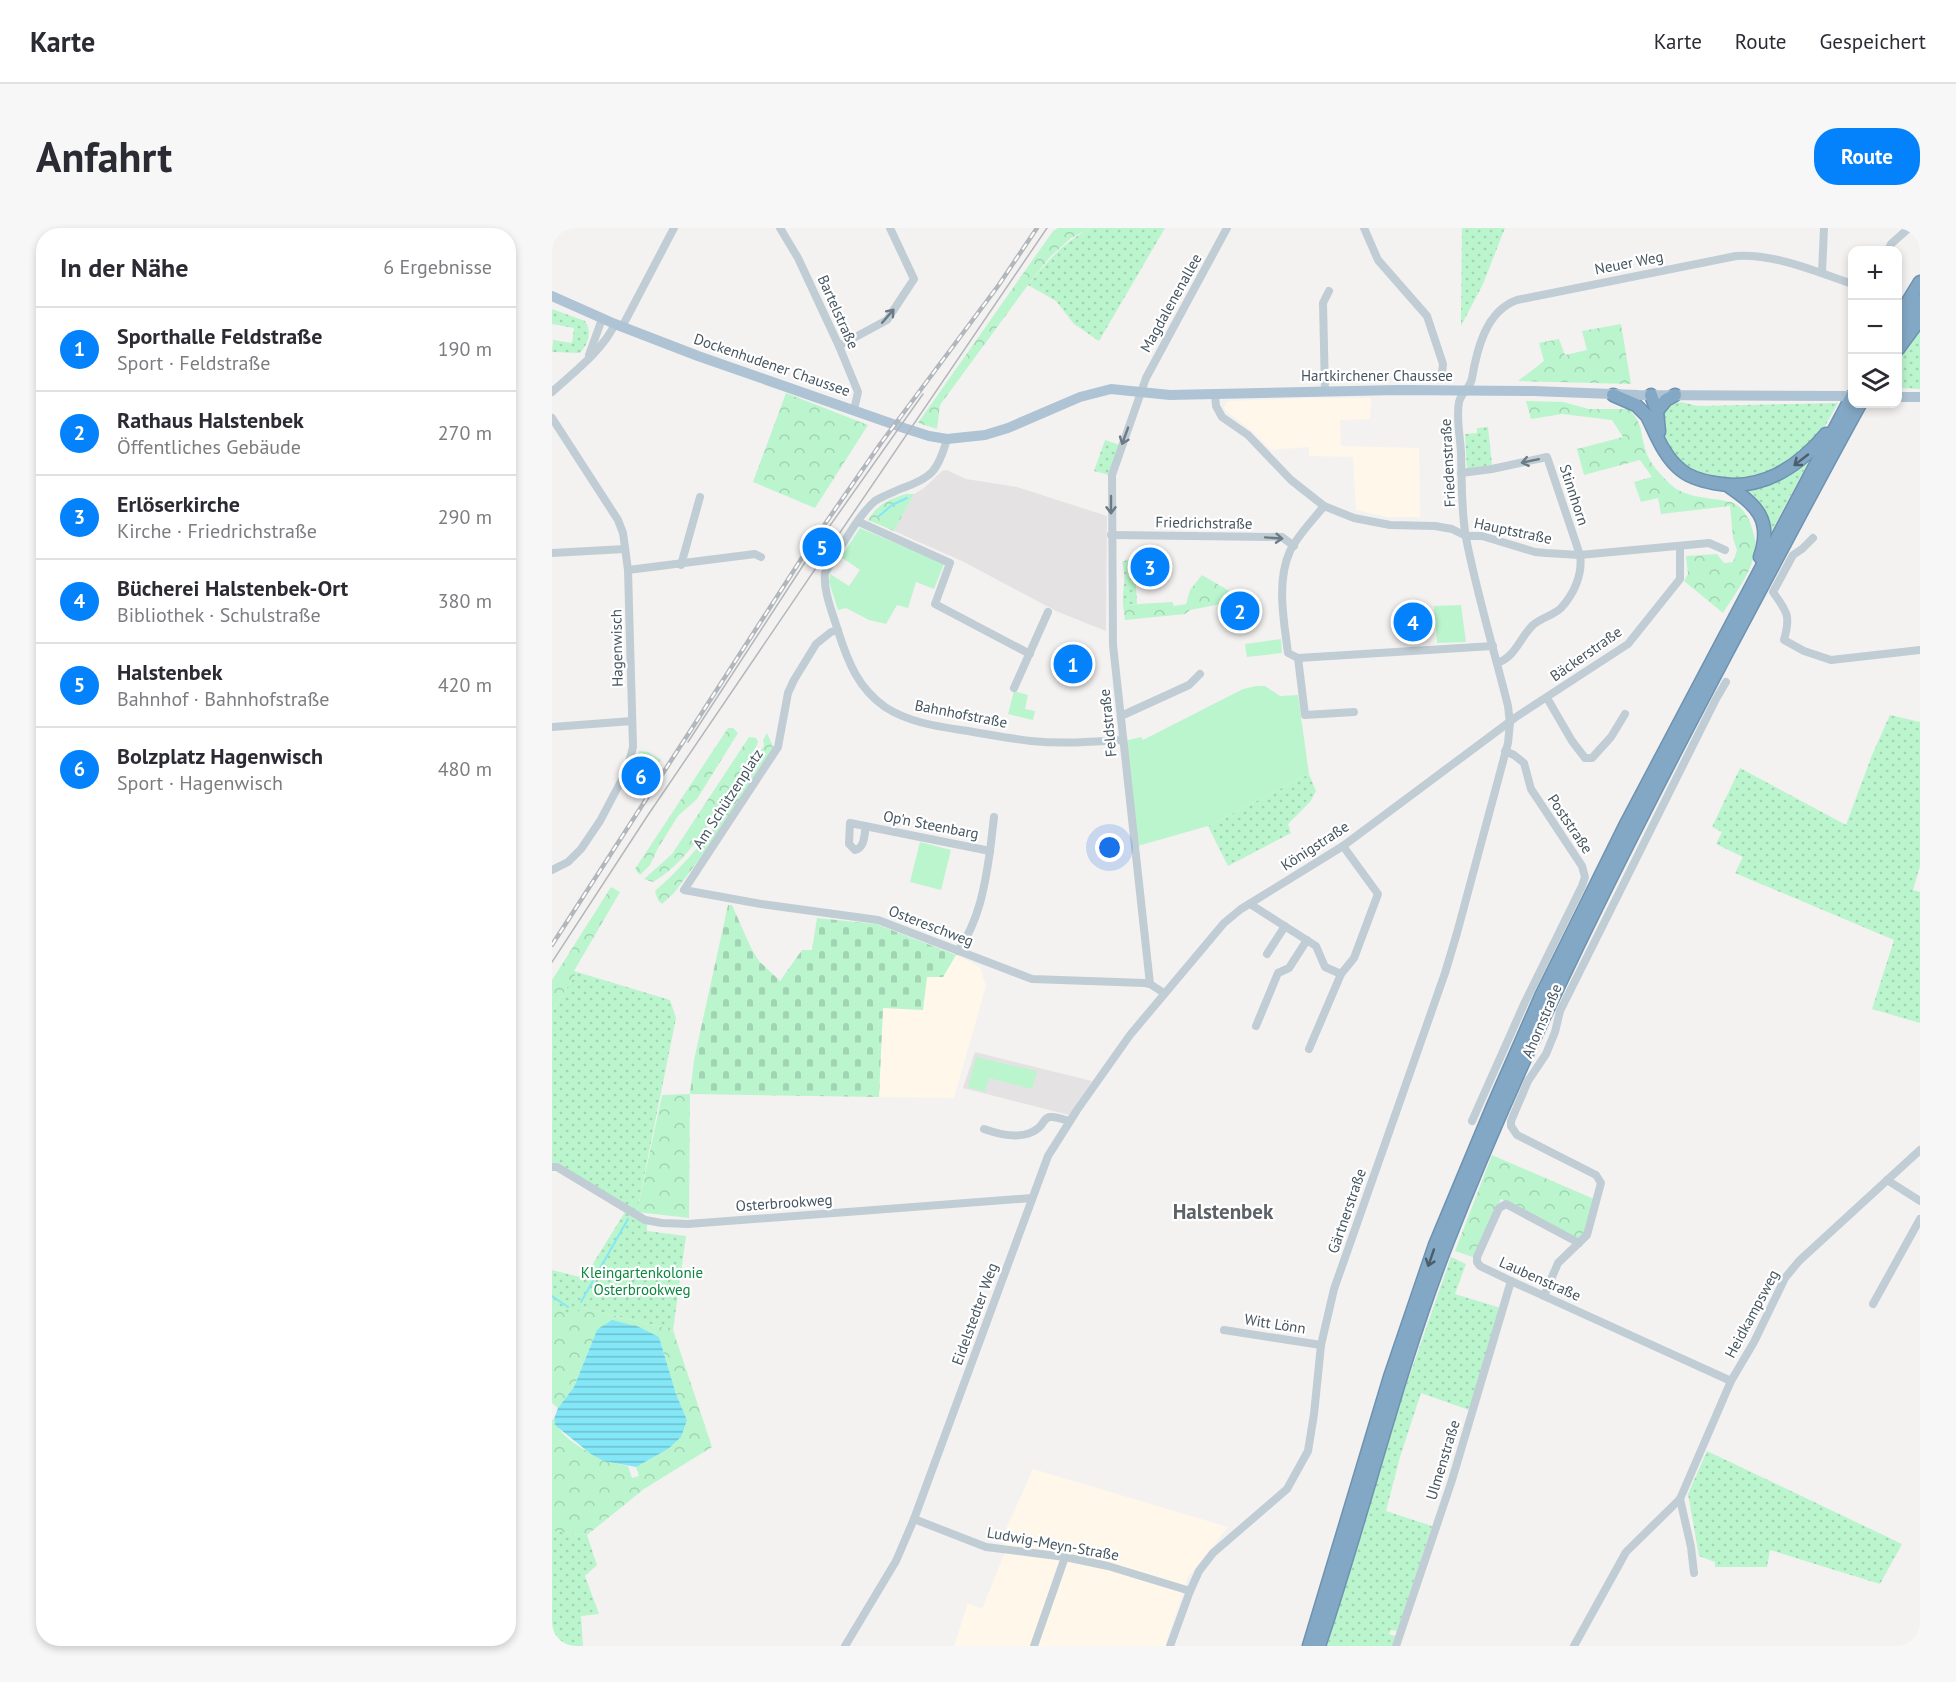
<!DOCTYPE html>
<html lang="de">
<head>
<meta charset="utf-8">
<style>
	:root { --surface:#fff; --page:#f7f7f7; --text:#2b2b33; --muted:#7c7c81; --line:#e1e1e2; --accent:#0382fb }
	body { margin:0; font-family:"PT Sans",sans-serif; background:var(--page); color:var(--text) }
	.controls { position:absolute; right:18px; top:18px; display:grid; overflow:hidden; border-radius:12px; box-shadow:0 3px 9px #0003 }
	.controls button { width:54px; height:54px; display:grid; place-items:center; padding:0; border:0; border-bottom:2px solid var(--line); background:var(--surface); color:var(--text); font:30px sans-serif }
	.you { position:absolute; left:558px; top:620px; width:21px; height:21px; margin:-15px; border:4px solid #fff; border-radius:50%; background:#1a73e8; box-shadow:0 0 0 9px #1a73e833 }
	.badge { display:grid; place-items:center; width:39px; height:39px; border-radius:50%; background:var(--accent); color:#fff; font-size:20px; font-weight:700 }
	.pin { position:absolute; translate:-50% -50%; border:3px solid #fff; box-shadow:0 2px 6px #0006 }
	.list { margin:0; padding:0; list-style:none }
	h2 { display:flex; justify-content:space-between; align-items:center; height:78px; margin:0; padding:0 24px; font-size:26px }
	h2 small { font-size:20px; font-weight:400; color:var(--muted) }
	.list li { display:grid; grid-template-columns:39px 1fr auto; gap:18px; align-items:center; box-sizing:border-box; height:84px; padding:0 24px; border-top:2px solid var(--line) }
	.list b { display:block; font-size:22px; white-space:nowrap }
	.list p { margin:0; font-size:20px; white-space:nowrap; color:var(--muted) }
	.list em { font-size:20px; font-style:normal; color:var(--muted) }
	.icon { flex:none; width:33px; height:33px; fill:none; stroke:currentColor; stroke-width:2; stroke-linecap:round; stroke-linejoin:round }
	.map { position:relative; flex:none; width:1368px; height:1418px; overflow:hidden; border-radius:24px }
	header { display:flex; align-items:center; gap:36px; box-sizing:border-box; height:84px; padding:0 30px; background:var(--surface); border-bottom:2px solid var(--line) }
	header strong { font-size:28px }
	nav { display:flex; gap:33px; margin-inline-start:auto; font-size:21px }
	.intro { display:flex; align-items:center; justify-content:space-between; box-sizing:border-box; height:144px; padding:0 36px }
	h1 { margin:0; font-size:42px }
	.button { padding:15px 27px; border-radius:24px; background:var(--accent); color:#fff; font-size:21px; font-weight:700 }
	main { display:flex; gap:36px; padding:0 36px }
	aside { flex:1; background:var(--surface); border-radius:24px; box-shadow:0 3px 9px #0003 }
	.map>svg:first-child { display:block }
	.commercial { fill:#fef7ea }
	.education { fill:#e5e2e3 }
	.grass { fill:url(#grass-dots) }
	.forest { fill:url(#forest-crowns) }
	.cemetery { fill:url(#cemetery-stones) }
	.park { fill:#bbf5cd }
	.water { fill:url(#water-rules) }
	.lines { fill:none; stroke-linecap:round; stroke-linejoin:round }
	.stream { stroke:#84e7f7; stroke-width:2 }
	.highway-casing { stroke:#6e93b1; stroke-width:15 }
	.minor { stroke:#c0cdd4; stroke-width:8 }
	.major { stroke:#aec3d3; stroke-width:10 }
	.highway { stroke:#83a8c5; stroke-width:12 }
	.tram { stroke:#b2b7bc; stroke-width:1.5 }
	.rail-casing { stroke:#b2b7bc; stroke-width:4.5 }
	.rail { stroke:#fff; stroke-width:2; stroke-dasharray:7; stroke-linecap:butt }
	.oneway { stroke:#6b7a84 }
	.oneway2 { stroke:#4c5e6b }
	.labels { text-anchor:middle; stroke-width:4.5; stroke-linejoin:round; paint-order:stroke }
	.street-label { font-size:15px; fill:#465661; stroke:#fff }
	.park-label { font-size:15px; fill:#0c8740; stroke:#fff }
	.district-label { font-size:21px; font-weight:bold; fill:#5c6267; stroke:#fff }
</style>
</head>
<body>
<header>
<strong>Karte</strong>
<nav><a>Karte</a><a>Route</a><a>Gespeichert</a></nav>
</header>
<div class="intro"><h1>Anfahrt</h1><a class="button">Route</a></div>
<main>
<aside>
<h2>In der Nähe<small>6 Ergebnisse</small></h2>
<ul class="list">
<li><span class="badge">1</span><div><b>Sporthalle Feldstraße</b><p>Sport · Feldstraße</p></div><em>190 m</em></li>
<li><span class="badge">2</span><div><b>Rathaus Halstenbek</b><p>Öffentliches Gebäude</p></div><em>270 m</em></li>
<li><span class="badge">3</span><div><b>Erlöserkirche</b><p>Kirche · Friedrichstraße</p></div><em>290 m</em></li>
<li><span class="badge">4</span><div><b>Bücherei Halstenbek-Ort</b><p>Bibliothek · Schulstraße</p></div><em>380 m</em></li>
<li><span class="badge">5</span><div><b>Halstenbek</b><p>Bahnhof · Bahnhofstraße</p></div><em>420 m</em></li>
<li><span class="badge">6</span><div><b>Bolzplatz Hagenwisch</b><p>Sport · Hagenwisch</p></div><em>480 m</em></li>
</ul>
</aside>
<div class="map">
<svg width="1368" height="1418" viewBox="0 0 1368 1418">
	<defs>
		<pattern id="grass-dots" width="8" height="8" patternUnits="userSpaceOnUse" patternTransform="scale(1.5)"><rect width="8" height="8" fill="#bbf5cd"/><path d="M2 2h.1M6 6h.1" fill="none" stroke="#a2d4b3" stroke-width="1.8" stroke-linecap="round"/></pattern>
		<pattern id="forest-crowns" width="20" height="18" patternUnits="userSpaceOnUse" patternTransform="scale(1.5)"><rect width="20" height="18" fill="#bbf5cd"/><path d="M2 6a3 3 0 1 1 6 0M12 15a3 3 0 1 1 6 0" fill="none" stroke="#a2d4b3"/></pattern>
		<pattern id="cemetery-stones" width="16" height="16" patternUnits="userSpaceOnUse" patternTransform="scale(1.5)"><rect width="16" height="16" fill="#bbf5cd"/><path d="M2 7V4a2 2 0 0 1 4 0v3zM10 15v-3a2 2 0 0 1 4 0v3z" fill="#a2d4b3"/></pattern>
		<pattern id="water-rules" width="6" height="5" patternUnits="userSpaceOnUse" patternTransform="scale(1.5)"><rect width="6" height="5" fill="#84e7f7"/><path d="M0 2.5h6" fill="none" stroke="#6ebecb"/></pattern>
	</defs>
	<rect width="100%" height="100%" fill="#f4f1f1"/>
	<!-- commercial -->
	<g class="commercial">
		<path d="M755,170H819L818,191L788,192L789,218L867,220L868,289H835L804,282L801,229L757,228V219L719,222L699,202L674,183L672,179L676,173Z"/>
		<path d="M404,727L428,739L434,758L402,870L327,869L331,780L375,749H391Z"/>
		<path d="M481,1241L676,1299L636,1349L613,1418H402L416,1375L430,1381L452,1327L450,1310Z"/>
	</g>
	<!-- education -->
	<g class="education">
		<path d="M395,242L414,251L465,259L555,288L554,403L504,383L412,334L342,303L362,266L372,260L390,243Z"/>
		<path d="M423,824L540,853L517,887L411,860Z"/>
	</g>
	<!-- grass -->
	<g class="grass">
		<path d="M539,0H613L547,113L522,96L504,73L476,57C496,33 511,14 539,0Z"/>
		<path d="M910,0H953L931,56L909,98Z"/>
		<path d="M0,81L33,93C40,104 37,115 28,125L0,124L1,112L20,115L22,100L0,96Z"/>
		<path d="M1368,98V161L1346,160V128Z"/>
		<path d="M1129,174L1146,178L1286,175L1267,209L1230,241L1188,253L1145,247L1131,238L1115,217L1110,195L1111,181L1121,175Z"/>
		<path d="M936,199L940,237L915,241L913,206L925,205V200Z"/>
		<path d="M553,212L568,217L557,247L542,243Z"/>
		<path d="M1255,231L1257,233L1218,306L1187,259Z"/>
		<path d="M582,329L585,376L571,377C570,362 575,348 570,334Z"/>
		<path d="M1338,487L1368,494V638L1361,662L1368,664V795L1320,781L1342,712L1183,645L1191,629L1164,616L1170,604L1160,599L1188,540L1294,597L1320,527Z"/>
		<path d="M757,546L764,563L758,574L736,596L739,605L676,638L656,598Z"/>
		<path d="M25,744L118,772L124,790L85,984L0,936V783Z"/>
		<path d="M73,984L83,991L95,995V1003L134,1008L121,1102L32,1080L18,1089L0,1075V1042L32,1050Z"/>
		<path d="M899,1029L914,1036L903,1066L949,1080L917,1182L869,1165L848,1229L834,1283L880,1298L845,1403L839,1402L837,1406L843,1408L840,1418H775L849,1172Z"/>
		<path d="M1155,1223L1350,1316L1328,1356L1218,1322L1215,1339H1163V1334L1147,1328L1136,1266Z"/>
		<path d="M0,1303L35,1307L45,1337L33,1348L47,1386L29,1388L31,1418H0Z"/>
	</g>
	<!-- forest -->
	<g class="forest">
		<path d="M506,0H539L519,10L498,29L476,57L388,177L385,201L366,195L501,3Z"/>
		<path d="M1069,96L1079,156L966,153L992,133L987,115L1007,111L1013,127L1035,122L1030,103Z"/>
		<path d="M234,165L316,197L263,280L201,254Z"/>
		<path d="M974,173L1011,174L1037,181H1077C1093,199 1087,203 1094,223C1097,235 1109,247 1118,256C1134,271 1159,269 1179,274C1189,277 1196,288 1199,297C1201,304 1204,312 1204,319C1201,343 1183,366 1171,385L1132,353L1136,346L1134,328L1165,326L1172,335L1181,334L1185,322L1181,310L1178,278L1109,286L1106,270L1089,274L1082,254L1100,249L1088,232L1032,247L1025,221L1071,209L1060,192L1010,186L979,191Z"/>
		<path d="M354,266H362L342,303L316,292C325,277 337,271 354,266Z"/>
		<path d="M650,347L679,364V374L638,382L633,386L573,392L571,377L620,374L622,378L634,376L638,362Z"/>
		<path d="M176,500H181L186,505L145,571L126,588L106,620L98,637L88,647L83,641Z"/>
		<path d="M215,505L222,521L152,625L122,665L110,676L106,672L103,663C149,623 184,572 212,517L211,512Z"/>
		<path d="M197,509L204,510L206,514L202,524C173,566 146,628 101,654L92,651L120,626Z"/>
		<path d="M59,659L68,664L22,743L25,744L0,783V752Z"/>
		<path d="M138,866L137,990L85,984L110,867Z"/>
		<path d="M940,927L1042,971L1032,1005L1026,1011L949,971L921,1029L903,1023Z"/>
		<path d="M0,1075L18,1088L32,1080L121,1102L160,1219L92,1261L35,1307L0,1303V1192L2,1191C8,1214 54,1235 76,1238L80,1250L87,1248L84,1239L116,1221L135,1192L124,1166L107,1109L45,1102L22,1159L6,1180L0,1175Z"/>
	</g>
	<!-- cemetery -->
	<path class="cemetery" d="M176,677H180L199,720L207,733L228,753L250,722H260L265,690L324,696L404,727L391,749H375L371,782L331,780L327,869L138,866L142,832Z"/>
	<!-- park -->
	<g class="park">
		<path d="M308,300L392,336L382,361L364,354L356,380L345,377L334,396L317,392L294,380L286,382L277,354L278,346L297,358L308,342L289,329Z"/>
		<path d="M909,377L914,414L885,415L882,378Z"/>
		<path d="M729,411L730,425L695,429L693,416Z"/>
		<path d="M704,458H713L728,468L746,467L757,546L656,598L582,619L572,513L589,509L591,512L691,461Z"/>
		<path d="M462,463L476,467L473,481L483,483L481,492L456,486Z"/>
		<path d="M87,523L96,524L109,532L87,564L76,557L84,539Z"/>
		<path d="M368,614L399,622L389,662L358,654Z"/>
		<path d="M424,829L485,843L480,861L437,850L433,864L416,859Z"/>
	</g>
	<!-- water -->
	<path class="water" d="M60,1092L87,1099L107,1109L124,1166L135,1192L129,1209L116,1221L84,1239L52,1233L39,1226L4,1198L2,1191L6,1180L22,1159L45,1102Z"/>
	<g class="lines">
		<!-- stream -->
		<g class="stream">
			<path d="M327,288L340,277L355,270"/>
			<path d="M0,1068L16,1079"/>
			<path d="M29,1074L76,991"/>
		</g>
		<defs>
			<g id="highway">
				<path d="M1346,90L1368,54"/>
				<path d="M1346,110L1368,73"/>
				<path d="M1346,121L1368,91"/>
				<path d="M1061,167L1084,177L1095,188C1104,206 1112,229 1129,242C1138,250 1151,253 1162,255C1209,264 1245,240 1274,206"/>
				<path d="M1099,167L1105,183L1107,204"/>
				<path d="M1105,183L1114,172L1123,167"/>
				<path d="M1175,257C1204,277 1221,291 1208,329"/>
				<path d="M757,1418L838,1149L883,1017L941,878L990,766L1073,598L1300,168"/>
				<path d="M767,1418C812,1284 844,1146 895,1015C974,813 1072,620 1173,428C1218,344 1262,259 1308,176"/>
			</g>
		</defs>
		<!-- highway casing -->
		<use href="#highway" class="highway-casing"/>
		<!-- minor -->
		<g class="minor">
			<path d="M228,0L246,30L287,118L306,164L302,182"/>
			<path d="M812,0L826,32L875,88L891,136L890,145"/>
			<path d="M1336,22L1339,16L1357,0"/>
			<path d="M1270,45L1272,0"/>
			<path d="M70,99L122,0"/>
			<path d="M287,118L335,92L362,51L338,0"/>
			<path d="M37,127L50,91"/>
			<path d="M773,163L771,75L777,63"/>
			<path d="M0,164C22,144 50,123 63,96"/>
			<path d="M663,167L664,178L670,189L696,207L739,252L772,278L802,290L838,297L883,298L900,301L914,308H930L983,324L994,325L1028,327L1157,315L1173,322"/>
			<path d="M0,190L66,292L71,305L76,342L81,519L75,542L48,593L29,621L16,634L0,642"/>
			<path d="M395,211C386,243 380,250 348,261C340,265 331,268 323,273C305,288 286,325 273,345C271,363 281,386 286,403C296,434 306,460 333,479C359,496 391,499 421,504C440,507 460,511 479,513C510,516 540,514 571,512"/>
			<path d="M909,245L940,241L995,229L1028,327C1031,346 1022,366 1009,380C1002,387 989,390 981,397C968,409 963,430 945,435"/>
			<path d="M772,278C761,292 746,307 738,323C724,354 732,393 736,425L746,430L941,418"/>
			<path d="M307,294L398,335L383,376L478,426"/>
			<path d="M559,307L730,309L742,318"/>
			<path d="M1261,310L1250,321L1241,327L1221,364C1235,384 1239,387 1232,412L1252,423L1279,432L1368,422"/>
			<path d="M0,325L73,321"/>
			<path d="M129,337L148,269"/>
			<path d="M76,342L203,326L209,329"/>
			<path d="M286,402L279,404L264,416L242,452L236,465L226,519L132,662L209,676L326,692L480,751L593,755L598,756L612,765"/>
			<path d="M746,430L753,487L802,484"/>
			<path d="M462,460L496,384"/>
			<path d="M995,470L1020,513L1033,530H1040L1059,509L1073,486"/>
			<path d="M569,488L637,457L648,446"/>
			<path d="M0,499L80,493"/>
			<path d="M314,598C312,607 313,620 303,622L297,616L298,595C345,604 391,614 438,623C433,658 427,693 406,723"/>
			<path d="M438,623L442,589"/>
			<path d="M698,676L764,718L773,739L789,746L757,821"/>
			<path d="M715,726L733,698"/>
			<path d="M789,746L802,730L826,666L791,618"/>
			<path d="M598,756L561,417L560,247L594,150L675,0"/>
			<path d="M704,798L726,745L737,740L755,712"/>
			<path d="M920,893L973,774L1030,658L1033,649L1030,638L979,561L972,535L962,527L953,523"/>
			<path d="M432,901C446,906 466,911 480,904C499,896 484,882 517,893"/>
			<path d="M0,939H5L93,992L110,995L136,996L480,970"/>
			<path d="M1335,952L1368,973"/>
			<path d="M1027,1015L954,976L947,980L925,1029V1034L928,1038L959,1053L1179,1153"/>
			<path d="M992,1068L1006,1035L1035,1007L1049,955L1044,947L965,907L959,898V893L976,853L994,826L1003,804L1008,783L1164,471L1174,454"/>
			<path d="M1321,1076L1368,991"/>
			<path d="M672,1102L769,1117"/>
			<path d="M1128,1271L1139,1319L1142,1345"/>
			<path d="M362,1291L434,1319L513,1329L556,1338L638,1363"/>
			<path d="M293,1418L344,1333L362,1291L496,928L525,882L578,807L672,695L689,681L791,618L964,489L1076,416L1128,351V318"/>
			<path d="M482,1418L513,1329"/>
			<path d="M618,1418L638,1363L647,1343L661,1325L735,1261L756,1223L762,1186L769,1117L782,1061L893,745L905,705L956,515L958,495L956,478C942,422 925,366 914,310C909,282 910,252 909,224C908,208 904,188 907,174C909,165 919,159 920,150C925,121 934,83 965,72L1184,28C1221,25 1266,44 1300,56"/>
			<path d="M844,1418L900,1252L959,1053"/>
			<path d="M1022,1418L1074,1324L1128,1271L1179,1153L1202,1114L1233,1050L1247,1033L1368,922"/>
		</g>
		<!-- major -->
		<g class="major">
			<path d="M0,68L63,96L146,128L352,200L377,208L395,211L433,207L456,200L528,169L559,161L618,167L846,162L981,163L1086,167L1300,168"/>
			<path d="M1346,169H1368"/>
		</g>
		<!-- highway -->
		<use href="#highway" class="highway"/>
		<!-- tram -->
		<g class="tram">
			<path d="M136,514L265,316L371,166"/>
			<path d="M0,734L96,587L495,0"/>
		</g>
		<defs>
			<path id="rail" d="M0,717L257,319L329,215L446,58L485,0"/>
		</defs>
		<!-- rail casing -->
		<use href="#rail" class="rail-casing"/>
		<!-- rail -->
		<use href="#rail" class="rail"/>
	</g>
	<!-- one-way arrows -->
	<defs><path id="oneway-shaft" d="M-6 0H5M1.5-3L5.5 0L1.5 3" fill="none" stroke-width="1.6" stroke-linecap="round" stroke-linejoin="round" transform="scale(1.5)"/></defs>
	<g class="oneway">
		<use href="#oneway-shaft" transform="translate(336 88) rotate(-49)"/>
		<use href="#oneway-shaft" transform="translate(573 208) rotate(110)"/>
		<use href="#oneway-shaft" transform="translate(978 233) rotate(168)"/>
		<use href="#oneway-shaft" transform="translate(559 277) rotate(90)"/>
		<use href="#oneway-shaft" transform="translate(722 310) rotate(4)"/>
	</g>
	<g class="oneway2">
		<use href="#oneway-shaft" transform="translate(1249 232) rotate(142)"/>
		<use href="#oneway-shaft" transform="translate(879 1030) rotate(109)"/>
	</g>
	<g class="labels">
		<!-- street labels -->
		<g class="street-label">
			<text transform="translate(1077 35) rotate(-11)" y="5">Neuer Weg</text>
			<text transform="translate(619 75) rotate(-61)" y="5">Magdalenenallee</text>
			<text transform="translate(286 84) rotate(66)" y="5">Bartelstraße</text>
			<text transform="translate(220 137) rotate(19)" y="5">Dockenhudener Chaussee</text>
			<text x="825" y="153">Hartkirchener Chaussee</text>
			<text transform="translate(896 235) rotate(-93)" y="5">Friedenstraße</text>
			<text transform="translate(1022 267) rotate(72)" y="5">Stinnhorn</text>
			<text transform="translate(652 295) rotate(1)" y="5">Friedrichstraße</text>
			<text transform="translate(961 303) rotate(12)" y="5">Hauptstraße</text>
			<text transform="translate(65 420) rotate(-91)" y="5">Hagenwisch</text>
			<text transform="translate(1034 426) rotate(-35)" y="5">Bäckerstraße</text>
			<text transform="translate(409 486) rotate(11)" y="5">Bahnhofstraße</text>
			<text transform="translate(556 495) rotate(-96)" y="5">Feldstraße</text>
			<text transform="translate(176 571) rotate(-57)" y="5">Am Schützenplatz</text>
			<text transform="translate(1018 596) rotate(56)" y="5">Poststraße</text>
			<text transform="translate(379 597) rotate(11)" y="5">Op'n Steenbarg</text>
			<text transform="translate(763 618) rotate(-33)" y="5">Königstraße</text>
			<text transform="translate(379 698) rotate(21)" y="5">Ostereschweg</text>
			<text transform="translate(990 793) rotate(-67)" y="5">Ahornstraße</text>
			<text transform="translate(232 975) rotate(-4)" y="5">Osterbrookweg</text>
			<text transform="translate(795 983) rotate(-71)" y="5">Gärtnerstraße</text>
			<text transform="translate(988 1051) rotate(24)" y="5">Laubenstraße</text>
			<text transform="translate(423 1086) rotate(-70)" y="5">Eidelstedter Weg</text>
			<text transform="translate(1200 1086) rotate(-62)" y="5">Heidkampsweg</text>
			<text transform="translate(723 1096) rotate(9)" y="5">Witt Lönn</text>
			<text transform="translate(891 1232) rotate(-73)" y="5">Ulmenstraße</text>
			<text transform="translate(501 1316) rotate(10)" y="5">Ludwig-Meyn-Straße</text>
		</g>
		<!-- park labels -->
		<g class="park-label">
			<text x="90" y="1050">Kleingartenkolonie<tspan x="90" dy="17">Osterbrookweg</tspan></text>
		</g>
		<!-- district labels -->
		<g class="district-label">
			<text x="671" y="991">Halstenbek</text>
		</g>
	</g>
</svg>
<div class="controls">
<button>+</button>
<button>−</button>
<button><svg class="icon" aria-label="layers" viewBox="0 0 24 24"><path d="M12 4l9 5-9 5-9-5zM3 14l9 5 9-5"/></svg></button>
</div>
<div class="you"></div>
<div class="pin badge" style="left:521px;top:436px">1</div>
<div class="pin badge" style="left:688px;top:383px">2</div>
<div class="pin badge" style="left:598px;top:339px">3</div>
<div class="pin badge" style="left:861px;top:394px">4</div>
<div class="pin badge" style="left:270px;top:319px">5</div>
<div class="pin badge" style="left:89px;top:548px">6</div>
</div>
</main>
</body>
</html>
